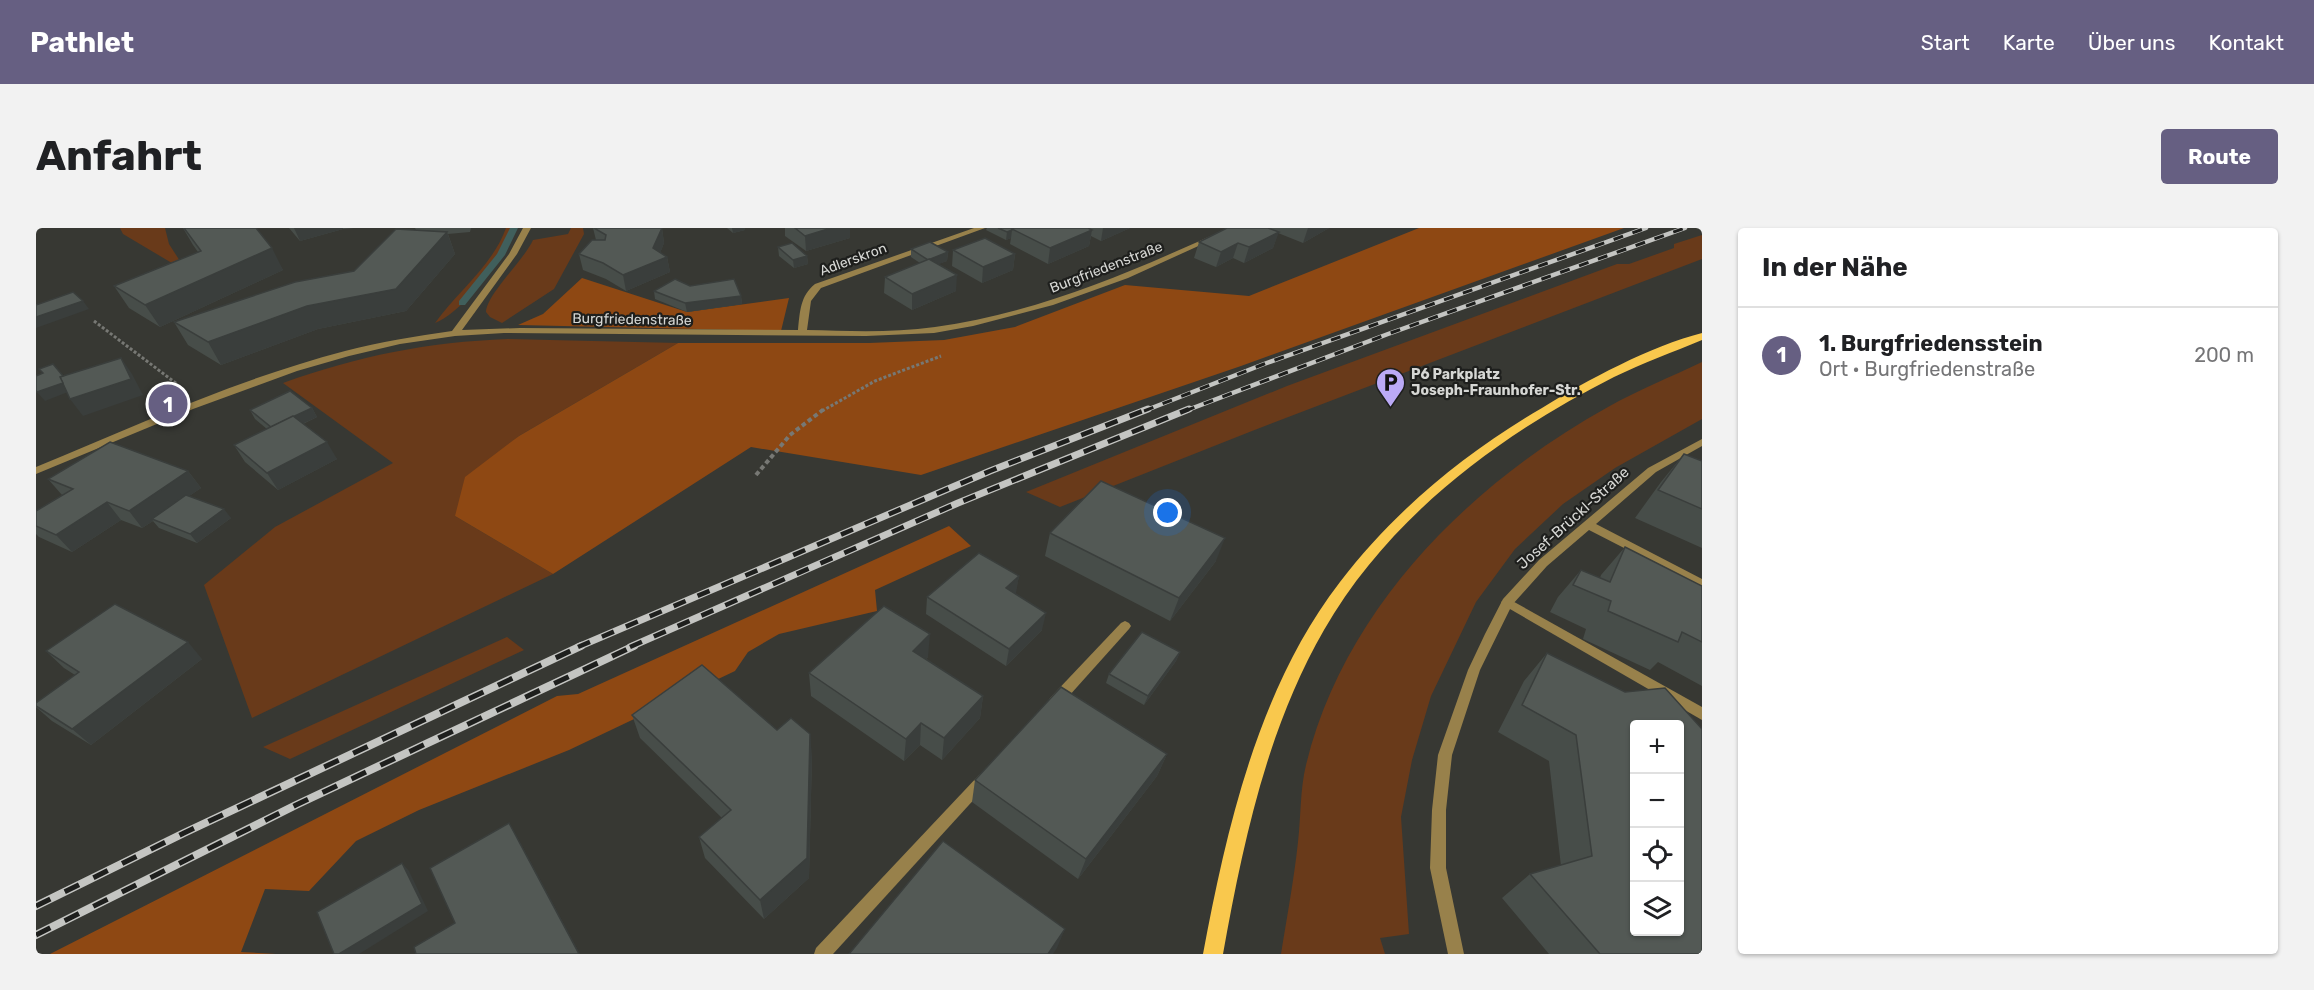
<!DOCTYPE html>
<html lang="de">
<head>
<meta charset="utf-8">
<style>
	:root { --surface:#fff; --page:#f2f2f2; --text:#202124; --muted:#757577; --line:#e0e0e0; --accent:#665f82 }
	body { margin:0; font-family:Rubik,sans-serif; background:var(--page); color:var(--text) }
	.controls { position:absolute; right:18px; bottom:18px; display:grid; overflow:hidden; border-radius:6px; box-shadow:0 2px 4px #0004 }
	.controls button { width:54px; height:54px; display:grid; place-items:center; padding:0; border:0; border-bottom:2px solid var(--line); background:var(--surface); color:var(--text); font:30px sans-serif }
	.you { position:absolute; left:1132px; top:285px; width:21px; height:21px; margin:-15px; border:4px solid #fff; border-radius:50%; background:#1a73e8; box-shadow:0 0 0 9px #1a73e833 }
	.badge { display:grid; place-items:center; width:39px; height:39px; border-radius:50%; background:var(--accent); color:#fff; font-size:20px; font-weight:700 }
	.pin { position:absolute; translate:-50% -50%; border:3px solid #fff; box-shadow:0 2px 6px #0006 }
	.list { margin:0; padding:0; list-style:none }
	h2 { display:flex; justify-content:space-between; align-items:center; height:78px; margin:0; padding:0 24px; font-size:26px }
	h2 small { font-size:20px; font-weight:400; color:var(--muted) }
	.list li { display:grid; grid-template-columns:39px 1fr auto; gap:18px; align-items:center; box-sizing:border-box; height:96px; padding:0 24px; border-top:2px solid var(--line) }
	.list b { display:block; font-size:22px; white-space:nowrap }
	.list p { margin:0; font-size:20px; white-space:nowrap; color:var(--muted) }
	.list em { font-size:20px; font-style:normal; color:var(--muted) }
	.icon { flex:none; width:33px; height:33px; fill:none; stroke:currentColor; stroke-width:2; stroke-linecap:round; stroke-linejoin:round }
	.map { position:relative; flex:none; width:1666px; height:726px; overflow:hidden; border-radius:6px }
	header { display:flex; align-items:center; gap:36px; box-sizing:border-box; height:84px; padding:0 30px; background:var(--accent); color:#fff }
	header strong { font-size:28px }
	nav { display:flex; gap:33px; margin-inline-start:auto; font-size:21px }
	.intro { display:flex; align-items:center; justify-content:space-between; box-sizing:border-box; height:144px; padding:0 36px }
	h1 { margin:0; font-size:42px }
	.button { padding:15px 27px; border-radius:6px; background:var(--accent); color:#fff; font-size:21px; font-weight:700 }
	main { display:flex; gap:36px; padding:0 36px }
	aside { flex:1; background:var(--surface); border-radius:6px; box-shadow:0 2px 4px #0004 }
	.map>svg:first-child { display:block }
	.green { fill:#693a1a }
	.forest { fill:#8e4813 }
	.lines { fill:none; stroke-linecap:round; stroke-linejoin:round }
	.stream { fill:#405f5c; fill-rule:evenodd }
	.path-far1 { stroke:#777874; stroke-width:3; stroke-dasharray:3 2; stroke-linecap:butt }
	.path { stroke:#777874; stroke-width:4; stroke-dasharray:4.5 3; stroke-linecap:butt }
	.service { fill:#98814b; fill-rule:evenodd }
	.minor { fill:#98814b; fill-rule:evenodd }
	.primary { fill:#f9c84d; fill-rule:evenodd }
	.rail-far2-casing { stroke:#c4c5c2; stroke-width:4.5 }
	.rail-far1-casing { stroke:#c4c5c2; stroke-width:7 }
	.rail-casing { stroke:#c4c5c2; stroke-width:8 }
	.rail-far2 { stroke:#1e1f1d; stroke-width:3; stroke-dasharray:10; stroke-linecap:butt }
	.rail-far1 { stroke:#1e1f1d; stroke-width:4.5; stroke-dasharray:13; stroke-linecap:butt }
	.rail { stroke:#1e1f1d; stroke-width:5; stroke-dasharray:16; stroke-linecap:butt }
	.wall { fill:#474d49 }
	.shaded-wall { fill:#3a3e3c }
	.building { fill:#535955; stroke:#3a3e3c; stroke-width:1.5; fill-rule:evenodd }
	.labels { text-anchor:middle; stroke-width:4.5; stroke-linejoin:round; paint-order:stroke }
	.far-street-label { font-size:14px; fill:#d6d7d4; stroke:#1e1f1d }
	.far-poi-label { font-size:14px; font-weight:bold; fill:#d6d7d4; stroke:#1e1f1d; text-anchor:start }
	.street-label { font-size:15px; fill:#d6d7d4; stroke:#1e1f1d }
</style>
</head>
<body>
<header>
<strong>Pathlet</strong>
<nav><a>Start</a><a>Karte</a><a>Über uns</a><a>Kontakt</a></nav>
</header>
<div class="intro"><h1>Anfahrt</h1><a class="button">Route</a></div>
<main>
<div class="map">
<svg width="1666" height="726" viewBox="0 0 1666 726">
	<rect width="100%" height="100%" fill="#373833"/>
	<!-- green -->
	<g class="green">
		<path d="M84,0H129L133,16L151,44L87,6Z"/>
		<path d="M470,0H478C466,31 430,82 399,95C422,63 457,37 470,0Z"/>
		<path d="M535,0H547L548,6L518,61L466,95L454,89L450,84C451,66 488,32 497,12L532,6Z"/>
		<path d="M1666,7V31L1216,203L1024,279L990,264L1251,158L1581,36H1593L1638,20V16Z"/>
		<path d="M472,111L642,115L483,208L468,221L419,288L517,346L216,490L168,357L239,299L357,235L247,155C322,128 392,114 472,111Z"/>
		<path d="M1666,134V191L1579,240L1527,276L1479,321L1440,374L1395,468L1376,532L1365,589L1373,706L1344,710L1349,726H1245C1251,689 1258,651 1262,614C1265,589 1264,561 1270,537C1308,380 1435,255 1572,179C1602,162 1635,149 1666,134Z"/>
		<path d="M471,409L488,422L254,531L227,519Z"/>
	</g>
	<!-- forest -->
	<g class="forest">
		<path d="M1383,0H1588L1205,138L885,247L715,219L517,346L419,288L429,249L483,208L642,115H833L908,112L979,99L1089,57L1213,68Z"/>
		<path d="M546,50L651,84L753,70L745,103L482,97L507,86Z"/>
		<path d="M913,298L935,318L839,362L841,383L743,406L712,424L699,443L533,522L383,582L320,613L273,663L229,661L205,724L240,726H14L521,468L542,466Z"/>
	</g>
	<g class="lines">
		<!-- stream -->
		<path class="stream" d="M474,0H482L469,27L429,77H423V73L461,26Z"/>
		<!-- path-far1 -->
		<g class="path-far1">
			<path d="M58,93L141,156"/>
			<path d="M786,183L839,153L905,128"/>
		</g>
		<!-- path -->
		<path class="path" d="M720,247L754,207L788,181"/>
		<!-- service -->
		<path class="service" d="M1471,370L1666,479V492L1467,377L1465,374Z"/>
		<!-- minor -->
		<g class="minor">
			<path d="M487,0H495L481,26L426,102L484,100L762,102C764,84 764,68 779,56L938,0H949L785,60L775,73L771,102C813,103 856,105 899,99C1002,85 1098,43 1192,0H1202L1092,50L1017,77L937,98L898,105L830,108L468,105L419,108L364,116L313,128L261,143L157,181L0,246V239C101,197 202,151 309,123C344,114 380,108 416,103L473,26Z"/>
			<path d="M1666,211V218L1620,244L1560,296L1666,351V360L1553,302L1511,338L1476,377L1444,442L1416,527L1410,582V640L1428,726H1412L1394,640L1396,582L1402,527L1432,442L1449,406L1467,371L1503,332L1612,240Z"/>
			<path d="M1089,393L1093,395L1095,398L1093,401L1024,478L1019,479L1014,478L1012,474L1014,470L1085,395Z"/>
			<path d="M948,545L953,547L955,551L953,555L797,726H778L780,720L943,547Z"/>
		</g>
		<!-- primary -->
		<path class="primary" d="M1666,105V112C1637,124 1607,135 1578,149C1463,207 1353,289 1288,402C1231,501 1207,615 1187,726H1167C1191,598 1223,459 1304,354C1358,283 1429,225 1506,180C1551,152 1615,118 1666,105Z"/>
		<defs>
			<g id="rail-far2">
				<path d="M1108,183L1228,136L1610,0"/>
				<path d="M1149,183L1352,106L1649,0"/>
			</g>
			<g id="rail-far1">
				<path d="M542,419L954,243L1112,181"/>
				<path d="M594,419L922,275L1153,181"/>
			</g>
			<g id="rail">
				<path d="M0,678L148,605L545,418"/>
				<path d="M0,707L260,577L598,418"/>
			</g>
		</defs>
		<!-- rail-far2 casing -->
		<use href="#rail-far2" class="rail-far2-casing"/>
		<!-- rail-far1 casing -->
		<use href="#rail-far1" class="rail-far1-casing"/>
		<!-- rail casing -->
		<use href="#rail" class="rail-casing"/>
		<!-- rail-far2 -->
		<use href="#rail-far2" class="rail-far2"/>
		<!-- rail-far1 -->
		<use href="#rail-far1" class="rail-far1"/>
		<!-- rail -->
		<use href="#rail" class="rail"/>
	</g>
	<!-- wall -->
	<g class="wall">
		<path d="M147,0H220L247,42L124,99L93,80L78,58L162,24L157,17Z"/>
		<path d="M253,0H318L307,1L264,13Z"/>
		<path d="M379,0H435L434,4L412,6L419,26L370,83L282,101L185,137L152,117L138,94L318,43L380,2Z"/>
		<path d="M557,0H626L628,15L624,25L631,29L634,44L590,63L570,51L547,42L543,26L560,12Z"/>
		<path d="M691,0H709V2L697,5Z"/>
		<path d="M749,0H814V10L770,23L749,8Z"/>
		<path d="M951,0H1094L1065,13L1055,8L1053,18L1012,36L974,16L975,10L970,12L950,2Z"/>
		<path d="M1191,0H1293L1267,15L1242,5L1237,20L1208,35L1197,30L1180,39L1158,30L1163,14Z"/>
		<path d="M742,19L771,28L772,36L758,40L743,28Z"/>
		<path d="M875,21L912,24L911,33L902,36L920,63L876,82L848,65L849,49L884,35L875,29Z"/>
		<path d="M917,22L979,26L977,42L946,55L916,38Z"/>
		<path d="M654,58L705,68L706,76L651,84L619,71L618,63Z"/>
		<path d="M276,180L281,189L267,196L301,231L242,262L209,234L198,217L231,201L219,191L214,182Z"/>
		<path d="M1648,226L1666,233V320L1599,290L1625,254Z"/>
		<path d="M152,243L165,260L153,268L195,290L161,315L123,300L117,293L106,300L85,292L36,324L3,309L0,306V283L26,267L12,251Z"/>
		<path d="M1014,305L1180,333L1134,393L1009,328Z"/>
		<path d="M1589,319L1666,358V458L1622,434L1614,442L1547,411L1550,401L1514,384L1522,369L1545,342L1564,350L1565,347Z"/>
		<path d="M983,348L979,366L1006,402L970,438L890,386L891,369Z"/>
		<path d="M10,423L166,431L55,517L16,493L0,479V475L39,447L28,440Z"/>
		<path d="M1144,424L1140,433L1108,477L1070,455L1073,446Z"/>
		<path d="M1511,425L1666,726H1513L1466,670L1494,646L1525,638L1513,533L1462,504L1488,453Z"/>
		<path d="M892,429L890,431L947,468L944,490L906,532L884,517L868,533L775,468L773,445Z"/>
		<path d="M596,487L741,502L776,528L773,650L728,691L669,630L663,609L686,590L604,510Z"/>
		<path d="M1131,526L1121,548L1042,651L936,574L939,552Z"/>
	</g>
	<!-- shaded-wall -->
	<g class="shaded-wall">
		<path d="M258,0H307V1L264,13Z"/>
		<path d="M626,0L628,15L621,33L631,29L634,44L590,63L587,47L617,20Z"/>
		<path d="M696,0H709V2L697,5Z"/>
		<path d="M795,0H814V10L770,23L769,8Z"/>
		<path d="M1067,0H1094L1065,13Z"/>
		<path d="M1272,0H1293L1267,15Z"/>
		<path d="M976,2L975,10L970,12L971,4Z"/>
		<path d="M1056,2L1053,18L1012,36L1014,20Z"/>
		<path d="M411,4L419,26L370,83L282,101L185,137L172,114Z"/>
		<path d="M1243,4L1237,20L1208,35L1213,19Z"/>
		<path d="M1202,15L1197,30L1180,39L1185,24Z"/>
		<path d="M236,20L247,42L124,99L109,77Z"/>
		<path d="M912,24L911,33L892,40V32Z"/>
		<path d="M979,26L977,42L946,55L947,39Z"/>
		<path d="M771,28L772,36L758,40L757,32Z"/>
		<path d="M921,47L920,63L876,82V66Z"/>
		<path d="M705,68L706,76L651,84L649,75Z"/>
		<path d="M47,73L53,81L0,100V89Z"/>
		<path d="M85,130L96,146L107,167L47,188L34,171Z"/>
		<path d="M30,153L37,162L9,173L1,164Z"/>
		<path d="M276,180L281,189L240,208L235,199Z"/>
		<path d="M291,214L301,231L242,262L231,245Z"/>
		<path d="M152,243L165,260L118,292L116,291L117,293L106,300L93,283Z"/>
		<path d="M71,274L85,292L36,324L20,307Z"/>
		<path d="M188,281L195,290L161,315L154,306Z"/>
		<path d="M1189,310L1180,333L1134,393L1143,370Z"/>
		<path d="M983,348L980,365L967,377L970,360Z"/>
		<path d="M1010,385L1006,402L970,438L973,421Z"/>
		<path d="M894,406L892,429L875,446L877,423Z"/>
		<path d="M152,414L166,431L55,517L36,501Z"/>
		<path d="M1144,424L1140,433L1108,477L1112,468Z"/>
		<path d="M947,468L944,490L906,532L908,510Z"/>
		<path d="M885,495L884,517L868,533L870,511Z"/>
		<path d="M774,506L776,528L773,650L728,691L724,672Z"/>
		<path d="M1131,526L1121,548L1042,651L1050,631Z"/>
		<path d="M473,595L485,616L544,726H543Z"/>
		<path d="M366,635L373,643L392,683L323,726H303Z"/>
		<path d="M1029,701L1021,720L1017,726H1012Z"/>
	</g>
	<!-- building -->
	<g class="building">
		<path d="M148,0H220L236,20L109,77L78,58L165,23Z"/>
		<path d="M558,0H626L617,20L631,29L587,47L567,35L543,26L556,12H569L570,7Z"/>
		<path d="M759,0H795L769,8Z"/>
		<path d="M962,0H978L976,1V2L971,4Z"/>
		<path d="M978,0H1052L1056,2L1014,20L976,1Z"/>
		<path d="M1191,0H1232L1243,4L1213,19L1202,15L1185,24L1163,14Z"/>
		<path d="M360,1L411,4L360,61L271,78L172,114L138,94L259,54L318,43Z"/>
		<path d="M949,10L979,26L947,39L917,22Z"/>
		<path d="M894,14L912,24L892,32L875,21Z"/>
		<path d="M756,15L771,28L757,32L742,19Z"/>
		<path d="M893,31L921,47L876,66L849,49Z"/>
		<path d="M639,51L654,58L698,51L705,68L649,75L618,63Z"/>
		<path d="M37,64L47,73L0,89V77Z"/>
		<path d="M85,130L95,151L34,171L24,149Z"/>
		<path d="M17,136L27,148L24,149L27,155L1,164L0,162V148L7,145L3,141Z"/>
		<path d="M254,163L276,180L235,199L214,182Z"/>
		<path d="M257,188L291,214L231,245L198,217Z"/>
		<path d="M74,214L152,243L93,283L71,274L20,307L0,298V283L37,261L12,251Z"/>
		<path d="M1648,226L1666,233V281L1622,262Z"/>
		<path d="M1065,253L1189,310L1143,370L1014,305Z"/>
		<path d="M150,267L188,281L154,306L116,291Z"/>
		<path d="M1589,319L1666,358V414L1646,404L1642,414L1572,383L1575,373L1537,357L1545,342L1574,354Z"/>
		<path d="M943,325L983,348L970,360L1010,385L973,421L891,369Z"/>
		<path d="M79,376L152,414L36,501L0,478V475L43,444L10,423Z"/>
		<path d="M848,378L894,406L877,423L947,468L908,510L885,495L870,511L773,445Z"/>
		<path d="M1106,404L1144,424L1112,468L1073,446Z"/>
		<path d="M1511,425L1589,464L1629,460L1666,501V726H1564L1494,646L1556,628L1540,507L1486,477ZM1599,496H1644V704H1599Z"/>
		<path d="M666,437L741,502L755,490L774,506L771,630L724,672L663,609L695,582L596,487Z"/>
		<path d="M1025,459L1131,526L1050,631L939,552Z"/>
		<path d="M473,595L543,726H380L378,719L419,695L394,640Z"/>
		<path d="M907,613L1029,701L1012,726H813Z"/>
		<path d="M366,635L386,676L303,726H298L281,684Z"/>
	</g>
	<!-- icons -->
	<defs>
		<symbol id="parking-pin" viewBox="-11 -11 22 30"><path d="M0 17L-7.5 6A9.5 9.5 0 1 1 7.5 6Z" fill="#bbaaf6" stroke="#1e1f1d"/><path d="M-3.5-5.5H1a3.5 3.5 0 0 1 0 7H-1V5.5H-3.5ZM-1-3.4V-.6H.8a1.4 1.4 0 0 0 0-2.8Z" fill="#111"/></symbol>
	</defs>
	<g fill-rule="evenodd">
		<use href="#parking-pin" x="1338" y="138" width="33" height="45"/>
	</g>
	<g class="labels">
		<!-- far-street labels -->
		<g class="far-street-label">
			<text transform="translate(817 31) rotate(-20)" y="5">Adlerskron</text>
			<text transform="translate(1070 39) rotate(-21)" y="5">Burgfriedenstraße</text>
			<text transform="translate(596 91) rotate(1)" y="5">Burgfriedenstraße</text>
		</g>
		<!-- far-poi labels -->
		<g class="far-poi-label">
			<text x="1375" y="151">P6 Parkplatz<tspan x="1375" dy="16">Joseph-Fraunhofer-Str.</tspan></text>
		</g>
		<!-- street labels -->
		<g class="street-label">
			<text transform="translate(1537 290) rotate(-42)" y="5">Josef-Brückl-Straße</text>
		</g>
	</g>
</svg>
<div class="controls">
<button>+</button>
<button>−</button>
<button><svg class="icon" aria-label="locate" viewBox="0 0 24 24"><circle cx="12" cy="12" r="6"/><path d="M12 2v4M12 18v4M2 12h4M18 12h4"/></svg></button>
<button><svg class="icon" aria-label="layers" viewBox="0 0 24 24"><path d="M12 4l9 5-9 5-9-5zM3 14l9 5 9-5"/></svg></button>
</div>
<div class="you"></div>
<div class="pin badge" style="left:132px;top:176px">1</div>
</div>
<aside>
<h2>In der Nähe<small></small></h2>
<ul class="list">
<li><span class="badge">1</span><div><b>1. Burgfriedensstein</b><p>Ort · Burgfriedenstraße</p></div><em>200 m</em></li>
</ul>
</aside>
</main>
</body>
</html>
